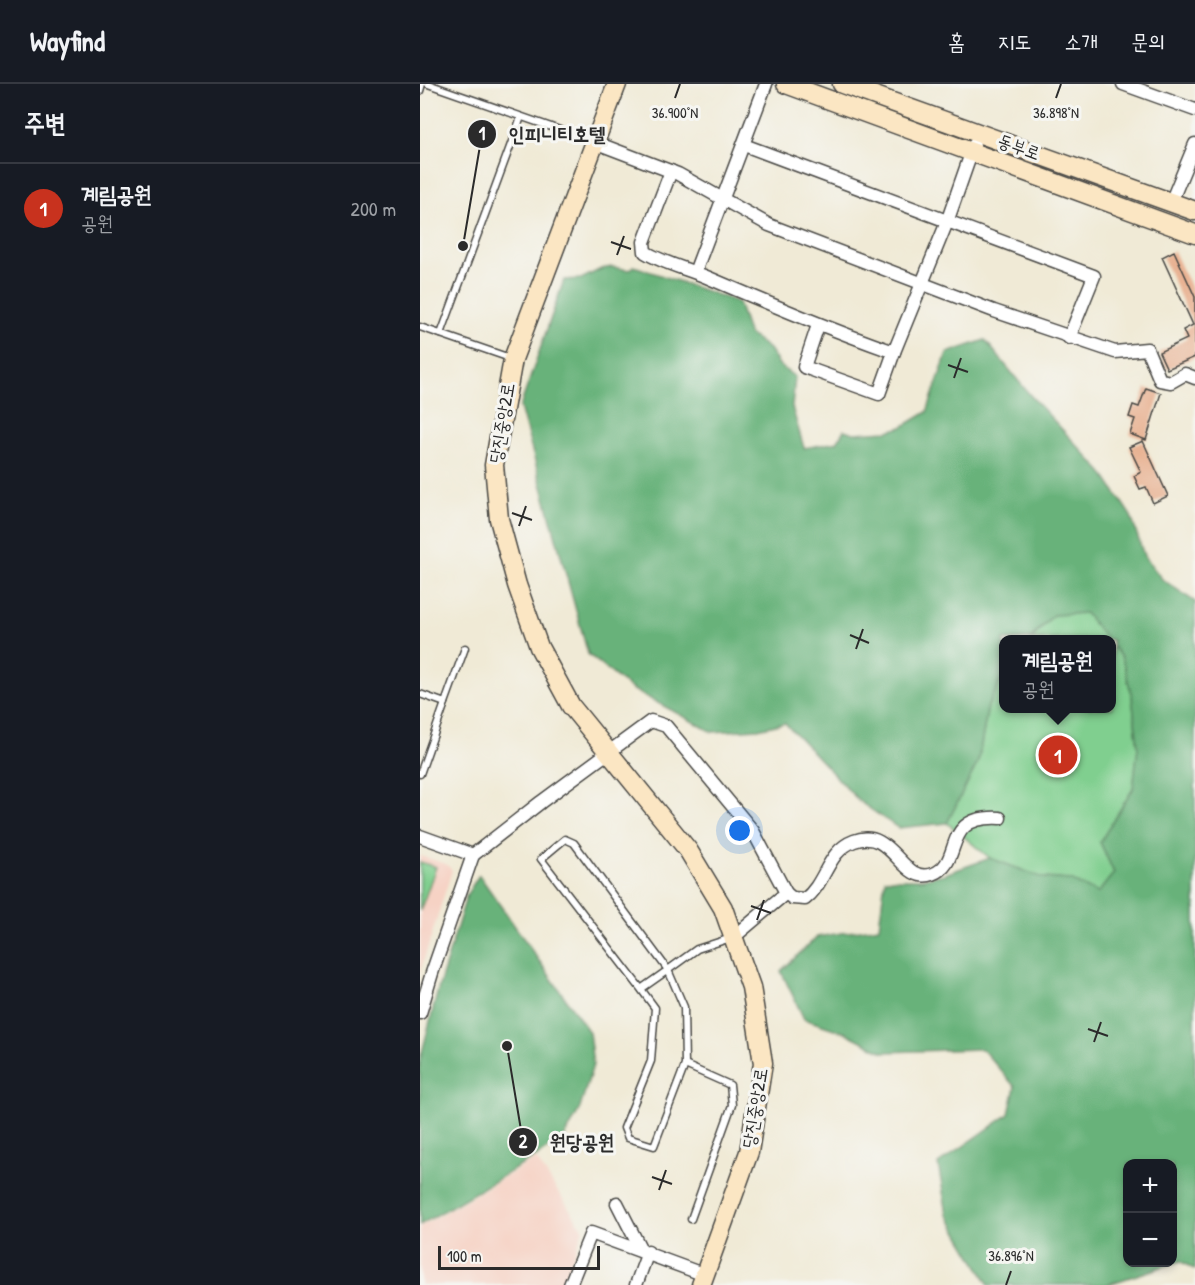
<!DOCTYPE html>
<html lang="ko">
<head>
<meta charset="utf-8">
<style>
	:root { --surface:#171b24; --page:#20242c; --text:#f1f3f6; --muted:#9ea1a6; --line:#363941; --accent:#c8321e }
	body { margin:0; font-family:"Patrick Hand","Poor Story",sans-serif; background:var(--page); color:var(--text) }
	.controls { position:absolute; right:18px; bottom:18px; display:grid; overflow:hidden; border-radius:12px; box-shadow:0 3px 9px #0003 }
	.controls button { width:54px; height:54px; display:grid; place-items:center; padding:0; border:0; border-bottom:2px solid var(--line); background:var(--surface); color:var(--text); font:30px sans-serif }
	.scale { position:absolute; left:18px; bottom:15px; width:162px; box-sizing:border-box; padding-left:6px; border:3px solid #2b2b2b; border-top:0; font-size:16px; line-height:21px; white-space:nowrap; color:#2b2b2b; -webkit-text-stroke:4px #f6f6f2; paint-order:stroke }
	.you { position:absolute; left:320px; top:747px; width:21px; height:21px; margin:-15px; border:4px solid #fff; border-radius:50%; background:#1a73e8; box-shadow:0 0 0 9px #1a73e833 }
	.badge { display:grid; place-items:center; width:39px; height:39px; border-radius:50%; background:var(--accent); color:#fff; font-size:20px; font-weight:700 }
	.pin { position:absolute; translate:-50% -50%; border:3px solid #fff; box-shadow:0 2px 6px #0006 }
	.popup { position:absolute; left:579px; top:551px; width:117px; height:78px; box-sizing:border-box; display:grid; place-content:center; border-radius:12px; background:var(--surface); filter:drop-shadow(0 2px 4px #0005); font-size:20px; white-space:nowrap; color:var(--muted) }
	.popup b { font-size:22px; color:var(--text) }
	.popup::after { content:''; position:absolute; left:50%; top:100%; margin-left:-12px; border:12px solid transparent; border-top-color:var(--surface) }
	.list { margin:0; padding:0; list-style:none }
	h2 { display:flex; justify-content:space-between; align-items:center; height:78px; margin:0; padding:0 24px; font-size:26px }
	h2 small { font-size:20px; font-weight:400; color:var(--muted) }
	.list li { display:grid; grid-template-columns:39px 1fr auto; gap:18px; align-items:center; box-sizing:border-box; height:90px; padding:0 24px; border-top:2px solid var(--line) }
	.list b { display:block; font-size:22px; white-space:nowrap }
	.list p { margin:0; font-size:20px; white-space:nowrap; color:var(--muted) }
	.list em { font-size:20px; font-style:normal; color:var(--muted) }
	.map { position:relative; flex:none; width:775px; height:1201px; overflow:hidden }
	header { display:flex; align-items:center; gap:36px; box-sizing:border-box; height:84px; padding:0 30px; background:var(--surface); border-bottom:2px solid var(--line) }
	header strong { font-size:28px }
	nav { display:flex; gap:33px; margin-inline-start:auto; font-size:21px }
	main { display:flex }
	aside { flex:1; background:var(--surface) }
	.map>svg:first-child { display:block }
	.built { fill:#f6d2c4 }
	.green { fill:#80cf8f; stroke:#567d5d; stroke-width:1.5 }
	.forest { fill:#68b27a; stroke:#4a6e52; stroke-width:1.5; fill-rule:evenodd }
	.building { fill:#e8b293 }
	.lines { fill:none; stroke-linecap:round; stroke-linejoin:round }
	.lane-casing { stroke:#494845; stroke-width:9 }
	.street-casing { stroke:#494845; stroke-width:15 }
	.secondary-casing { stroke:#494845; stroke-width:21 }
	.lane { stroke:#fff; stroke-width:6 }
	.street { stroke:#fff; stroke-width:12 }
	.secondary { stroke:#fbe6c3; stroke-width:18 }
	.ticks { fill:none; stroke:#2b2b2b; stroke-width:2 }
	.labels { text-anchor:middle; stroke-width:6; stroke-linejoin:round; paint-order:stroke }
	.street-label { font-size:18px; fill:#2b2b2b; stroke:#f6f6f2 }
	.ticks-label { font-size:15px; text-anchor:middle; fill:#2b2b2b; stroke:#f6f6f2; stroke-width:6; stroke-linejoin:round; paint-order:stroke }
	.leader { fill:none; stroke:#2b2b2b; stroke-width:2 }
	.callout-dot { fill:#2b2b2b; stroke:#f6f6f2; stroke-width:2 }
	.mark-label { font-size:18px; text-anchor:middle; font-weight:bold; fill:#fff }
	.callout-label { font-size:20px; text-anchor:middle; font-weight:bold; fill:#2b2b2b; stroke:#f6f6f2; stroke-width:6; stroke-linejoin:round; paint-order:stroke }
</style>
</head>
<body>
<header>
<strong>Wayfind</strong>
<nav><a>홈</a><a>지도</a><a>소개</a><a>문의</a></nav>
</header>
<main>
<aside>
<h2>주변<small></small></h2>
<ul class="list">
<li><span class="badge">1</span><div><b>계림공원</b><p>공원</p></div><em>200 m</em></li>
</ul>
</aside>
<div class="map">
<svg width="775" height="1201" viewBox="0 0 775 1201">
	<rect width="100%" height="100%" fill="#f6f6f2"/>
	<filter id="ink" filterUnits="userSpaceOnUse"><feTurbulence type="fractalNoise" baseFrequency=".0167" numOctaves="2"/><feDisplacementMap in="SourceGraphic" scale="12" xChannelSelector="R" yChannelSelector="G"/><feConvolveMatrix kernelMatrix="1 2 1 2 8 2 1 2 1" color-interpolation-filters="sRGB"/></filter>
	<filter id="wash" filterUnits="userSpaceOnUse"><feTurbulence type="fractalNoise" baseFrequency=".008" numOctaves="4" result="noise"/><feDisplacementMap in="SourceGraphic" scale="24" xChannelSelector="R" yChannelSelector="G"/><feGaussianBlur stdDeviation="1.35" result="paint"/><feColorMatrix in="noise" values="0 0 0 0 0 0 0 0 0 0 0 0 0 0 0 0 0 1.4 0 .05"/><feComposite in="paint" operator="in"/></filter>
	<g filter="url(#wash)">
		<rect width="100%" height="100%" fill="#f0ead6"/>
		<!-- built -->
		<g class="built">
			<path d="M0,772L26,780L32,786L0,888Z"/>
			<path d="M116,1075L163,1145L143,1201H0V1143Z"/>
		</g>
		<!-- green -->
		<g class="green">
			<path d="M665,529L686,555L611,556L633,531Z"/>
			<path d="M692,562L702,574L712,612L718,663L713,705L680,758L694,789L678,809L650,796L623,794L570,774L527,739L558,678L568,622L584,591V624H692Z"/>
			<path d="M0,778L16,783L0,827Z"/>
		</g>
		<!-- forest -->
		<g class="forest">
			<path d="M214,182L318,218L328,249L349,265L360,282L375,293L372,323L384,364L417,358L424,346L434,349L468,347L482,343L507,328L527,269L565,256L610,311L682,388L711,432L724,472L742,495L775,518V1186L760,1177L686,1201H569L527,1130L518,1080L589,1030L595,1003L562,965L463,968L426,949L384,935L361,887L397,853L459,843L465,795H502L525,790L570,774L623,794L650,796L678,809L694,789L680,758L713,705L718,663L712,612L702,574L692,562V556L686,555L665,529L633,531L610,555L584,556V591L568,622L558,678L527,739L478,744L440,718L365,639L338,645L292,648L210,604L168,570L100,323L144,196L161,195L181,185L192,183L210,186ZM708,1080H752V1178H708Z"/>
			<path d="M59,791L169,948L173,981L160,1024L145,1053L117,1072L0,1141V976L19,902L47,810Z"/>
		</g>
		<g id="blocks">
			<!-- building -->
			<g class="building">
				<path d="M754,167L775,213V273L747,285L739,268L767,255L763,246L773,241L742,173Z"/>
				<path d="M726,304L741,309L726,356L710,350L715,335L709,333L713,321L719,323Z"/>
				<path d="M723,357L748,412L733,419L726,403L720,405L714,392L721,388L709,363Z"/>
			</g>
		</g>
	</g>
	<g filter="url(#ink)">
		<use href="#blocks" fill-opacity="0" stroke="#494845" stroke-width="1.5"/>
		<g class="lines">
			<defs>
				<g id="lane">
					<path d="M8,0L174,58"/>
					<path d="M0,7L2,0"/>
					<path d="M0,243L90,274"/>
					<path d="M21,250L101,33"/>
					<path d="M0,610L25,619L45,564"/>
					<path d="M0,690L25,619"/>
					<path d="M221,905L235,924L231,977L204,1044L208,1054L234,1062L265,981L264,923L248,886L221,905L121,775L145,755L154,759L248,886L277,865L311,854"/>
					<path d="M265,981L310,1001L312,1021L271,1135"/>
				</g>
				<g id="street">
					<path d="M703,0L775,26"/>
					<path d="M174,58L258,90L349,141L574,227L695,268L727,265L740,296L751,298L765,290L775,294"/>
					<path d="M324,61L674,192L649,254"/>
					<path d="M251,87L224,158L225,168C245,180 268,185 289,194C350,220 411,246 474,268L527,138L554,61"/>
					<path d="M751,118L775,60"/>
					<path d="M275,188L346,0"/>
					<path d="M398,241L384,283L459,310L474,268"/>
					<path d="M0,752L53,771"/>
					<path d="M53,771L121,718L231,637L246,642L333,747L366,809L314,853"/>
					<path d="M366,809L372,814L385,815C406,799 407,767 434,757C473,742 481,802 513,790C545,778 519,731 580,734"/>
					<path d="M0,929L12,889L53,771"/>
					<path d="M197,1119L221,1166"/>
					<path d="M150,1201L171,1149L285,1191"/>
					<path d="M216,1201L228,1168"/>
				</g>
				<g id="secondary">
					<path d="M197,0L93,275L74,381L79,435L97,501L119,563L151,622L268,766L303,824L331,903L343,979L329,1068L281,1201"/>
					<path d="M366,0L775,150"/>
					<path d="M422,0L775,127"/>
				</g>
			</defs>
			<!-- lane casing -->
			<use href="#lane" class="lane-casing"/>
			<!-- street casing -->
			<use href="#street" class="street-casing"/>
			<!-- secondary casing -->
			<use href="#secondary" class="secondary-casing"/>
			<!-- lane -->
			<use href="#lane" class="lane"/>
			<!-- street -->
			<use href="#street" class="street"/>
			<!-- secondary -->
			<use href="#secondary" class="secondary"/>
		</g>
	</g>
	<!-- ticks -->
	<path class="ticks" d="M255,14L260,0M636,14L641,0M191,158L211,165M197,171L204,152M528,281L548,288M534,294L541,274M92,429L112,436M99,442L106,422M430,551L449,559M436,565L443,545M331,822L351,829M337,836L344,816M668,945L688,952M674,958L681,938M232,1093L252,1100M239,1106L246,1086M586,1201L591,1187"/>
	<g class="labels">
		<!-- street labels -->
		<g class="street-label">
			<text transform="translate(599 63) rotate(20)" y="6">동부로</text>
			<text transform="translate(82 339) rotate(-81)" y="6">당진중앙2로</text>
			<text transform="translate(335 1024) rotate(-81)" y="6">당진중앙2로</text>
		</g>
	</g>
	<g class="ticks-label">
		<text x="255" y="34">36.900°N</text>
		<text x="636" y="34">36.898°N</text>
		<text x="591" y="1177">36.896°N</text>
	</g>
	<!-- callouts -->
	<path class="leader" d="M43 162L62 50M87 962L103 1058"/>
	<g class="callout-dot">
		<circle cx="43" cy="162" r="6"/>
		<circle cx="87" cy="962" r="6"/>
		<circle cx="62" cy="50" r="15"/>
		<circle cx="103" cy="1058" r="15"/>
	</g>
	<g class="mark-label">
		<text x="62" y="56">1</text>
		<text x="103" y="1064">2</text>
	</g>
	<g class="callout-label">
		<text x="137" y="57">인피니티호텔</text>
		<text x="162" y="1065">원당공원</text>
	</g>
</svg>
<div class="controls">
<button>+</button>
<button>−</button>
</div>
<div class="scale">100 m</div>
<div class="you"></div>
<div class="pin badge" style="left:638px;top:671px">1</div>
<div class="popup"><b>계림공원</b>공원</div>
</div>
</main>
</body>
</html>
